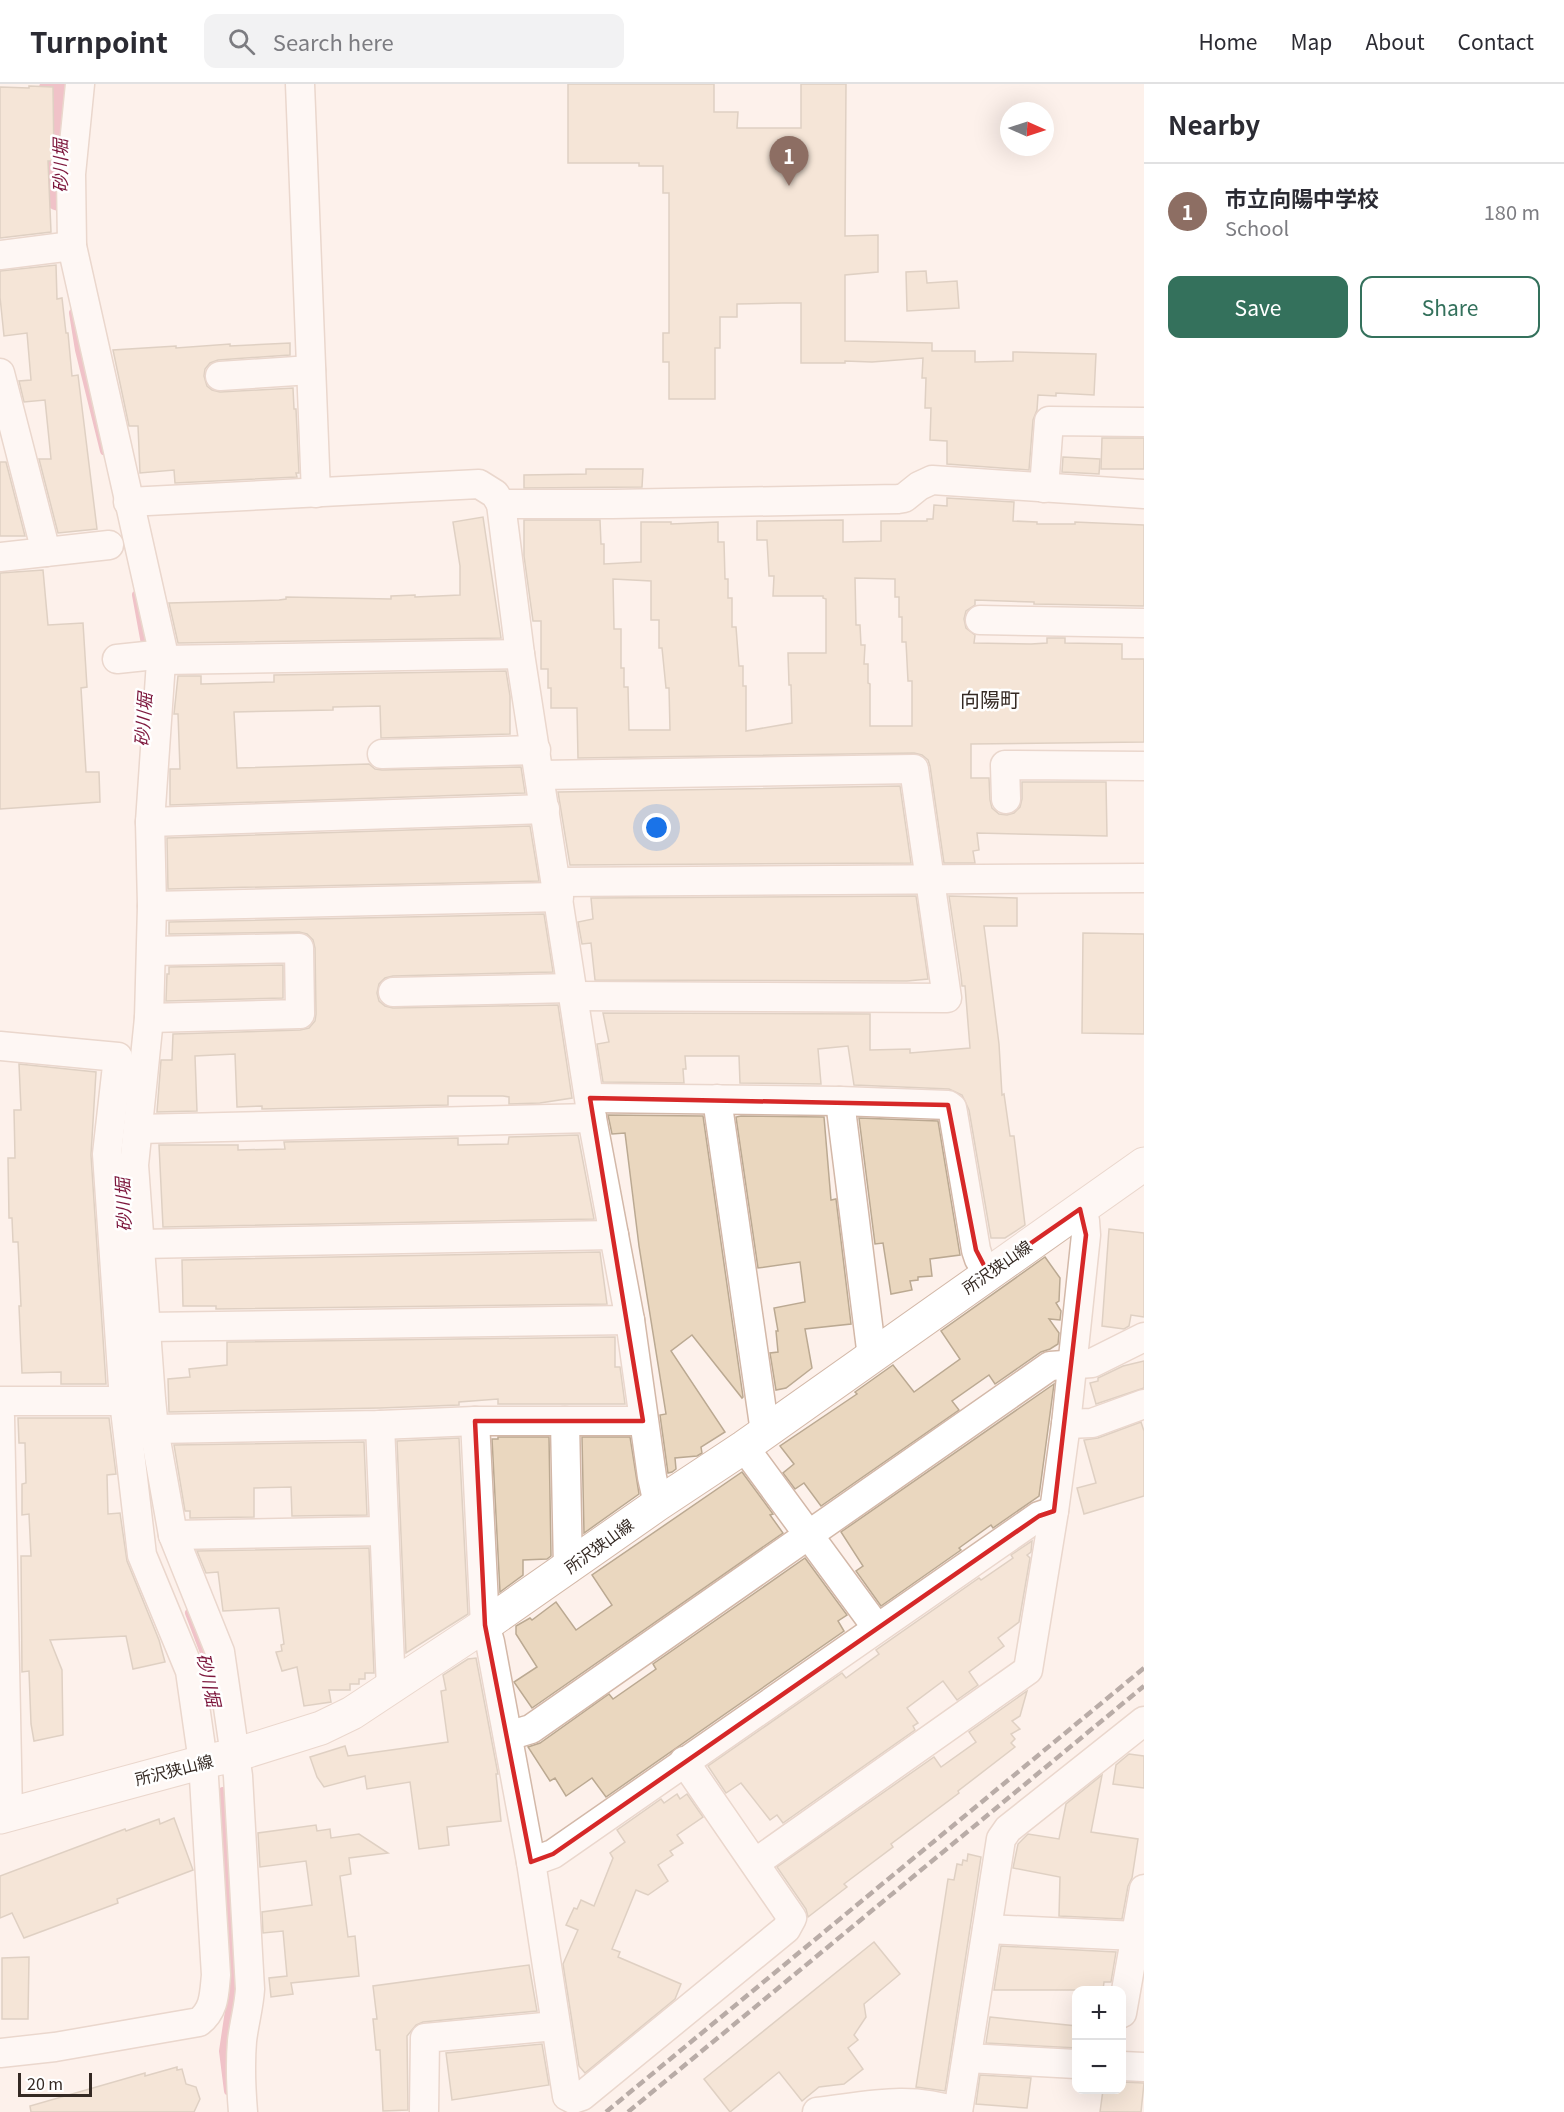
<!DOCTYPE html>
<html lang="en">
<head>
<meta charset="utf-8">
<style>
	:root { --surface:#fff; --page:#f2f2f3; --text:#2b2b33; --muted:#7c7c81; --line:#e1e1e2; --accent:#34715c }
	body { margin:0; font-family:Georgia,"Noto Sans JP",serif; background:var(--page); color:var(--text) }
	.controls { position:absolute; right:18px; bottom:18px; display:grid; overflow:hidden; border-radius:12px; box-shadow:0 6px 24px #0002 }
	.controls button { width:54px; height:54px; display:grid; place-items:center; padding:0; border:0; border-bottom:2px solid var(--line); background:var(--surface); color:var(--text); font:30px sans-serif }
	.compass { position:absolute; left:1000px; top:18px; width:54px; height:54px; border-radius:50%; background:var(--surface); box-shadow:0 6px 24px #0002; rotate:93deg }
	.scale { position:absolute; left:18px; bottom:15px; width:74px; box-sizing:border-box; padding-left:6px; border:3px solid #342923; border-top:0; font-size:16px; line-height:21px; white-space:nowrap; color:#342923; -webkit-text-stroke:4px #fff; paint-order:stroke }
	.you { position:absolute; left:657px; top:744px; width:21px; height:21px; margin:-15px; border:4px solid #fff; border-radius:50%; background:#1a73e8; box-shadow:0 0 0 9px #1a73e833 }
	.badge { display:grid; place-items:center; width:39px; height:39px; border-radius:50%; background:var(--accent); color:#fff; font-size:20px; font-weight:700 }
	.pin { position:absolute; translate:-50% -50px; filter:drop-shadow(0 2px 3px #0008) }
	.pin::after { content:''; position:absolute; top:32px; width:21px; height:18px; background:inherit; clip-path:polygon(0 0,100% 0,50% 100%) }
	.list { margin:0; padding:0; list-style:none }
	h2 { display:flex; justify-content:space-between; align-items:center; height:78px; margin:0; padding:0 24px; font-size:26px }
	h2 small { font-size:20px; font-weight:400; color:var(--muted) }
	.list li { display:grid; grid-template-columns:39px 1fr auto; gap:18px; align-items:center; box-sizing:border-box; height:96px; padding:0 24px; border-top:2px solid var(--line) }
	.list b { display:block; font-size:22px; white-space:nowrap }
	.list p { margin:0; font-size:20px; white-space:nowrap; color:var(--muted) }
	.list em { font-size:20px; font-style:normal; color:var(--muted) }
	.actions { display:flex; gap:12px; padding:18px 24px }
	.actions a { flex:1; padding:14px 0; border:2px solid var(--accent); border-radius:12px; text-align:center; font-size:21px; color:var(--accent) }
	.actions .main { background:var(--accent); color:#fff }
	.icon { flex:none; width:33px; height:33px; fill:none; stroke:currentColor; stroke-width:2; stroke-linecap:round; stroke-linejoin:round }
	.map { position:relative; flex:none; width:1144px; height:2028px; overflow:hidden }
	header { display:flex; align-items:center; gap:36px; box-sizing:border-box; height:84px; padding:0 30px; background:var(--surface); border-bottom:2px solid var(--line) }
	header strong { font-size:28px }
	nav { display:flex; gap:33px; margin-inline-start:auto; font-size:21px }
	.search { width:420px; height:54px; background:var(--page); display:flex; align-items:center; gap:15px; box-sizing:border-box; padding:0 21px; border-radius:12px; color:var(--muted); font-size:22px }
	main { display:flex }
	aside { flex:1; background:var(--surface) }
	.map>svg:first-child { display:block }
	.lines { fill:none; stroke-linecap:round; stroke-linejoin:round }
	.stream { stroke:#df899e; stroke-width:8 }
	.river { stroke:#df899e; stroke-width:44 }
	.building { fill:#ead7bf; stroke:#bba992; stroke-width:1.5; fill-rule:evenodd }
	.minor-casing { stroke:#d3b8a8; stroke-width:31 }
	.major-casing { stroke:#d3b8a8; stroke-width:35 }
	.minor { stroke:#fff; stroke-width:28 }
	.major { stroke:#fff; stroke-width:33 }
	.rail { stroke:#665a54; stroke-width:4.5; stroke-dasharray:9 4.5; stroke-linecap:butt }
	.marked { fill:none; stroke:#d62828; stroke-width:4.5; stroke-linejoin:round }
	.labels { text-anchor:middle; stroke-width:5; stroke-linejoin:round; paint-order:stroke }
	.street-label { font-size:16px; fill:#342923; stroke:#fff }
	.water-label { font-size:18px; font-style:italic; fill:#7d173d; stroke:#fff }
	.quarter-label { font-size:20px; fill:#342923; stroke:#fff }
</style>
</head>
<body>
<header>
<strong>Turnpoint</strong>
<div class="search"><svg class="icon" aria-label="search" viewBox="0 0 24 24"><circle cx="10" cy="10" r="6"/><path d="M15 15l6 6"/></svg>Search here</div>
<nav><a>Home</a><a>Map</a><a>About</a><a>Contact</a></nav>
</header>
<main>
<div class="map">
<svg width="1144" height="2028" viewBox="0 0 1144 2028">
	<rect width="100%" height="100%" fill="#fdf1eb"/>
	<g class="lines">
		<!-- stream -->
		<g class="stream">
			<path d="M73,229L79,266L104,367"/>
			<path d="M136,511L145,560"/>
			<path d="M189,1529L206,1574L209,1588"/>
			<path d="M223,1707L233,1900L223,1967L228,2007"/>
		</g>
		<!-- river -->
		<path class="river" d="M60,9L61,105"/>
	</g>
	<!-- building -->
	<g class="building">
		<path d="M568,0H714V28H738L737,44H801V0H846L845,152L878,151V188L845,191V257L932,259V267H975V278L1013,277V268L1096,270L1094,311L1056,309V312L1038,311L1037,326L1033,336L1029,386L947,380V357L930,356L931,324H925L926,294H922L923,274L872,278L845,277V279H801V219H782L737,220V233H720V264H715V315H669V278H663V249H669V109H663V82H639V79H568Z"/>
		<path d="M29,2L53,3L54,77H48L51,148L0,154V3L29,4Z"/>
		<path d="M56,181L57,215L62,214L66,249H68L72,292L78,291L97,445L58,449L39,375H51L45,316L24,318L19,297L31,296L27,249L4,252L0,213V187Z"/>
		<path d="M926,187L927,199L957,197L959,224L907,227L906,188Z"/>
		<path d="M290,259V271L218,276L210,279L205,285L204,292L207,302L212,306L220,308L293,304L294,325H296L299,389H296L297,393L175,399L174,386L140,389L138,342H129L113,266L176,262V264L230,260V262Z"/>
		<path d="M1102,354H1144V385H1101Z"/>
		<path d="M1063,373L1100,375L1099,390L1062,388Z"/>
		<path d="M0,378H6L25,452H0Z"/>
		<path d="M586,385H643L642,403L524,404V391L586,390Z"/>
		<path d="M947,414L1014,418L1013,437L1037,438V440H1075V438L1144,441V522L1034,520V518L975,516V521L966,527L964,535L966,544L975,551L974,559L1031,560L1047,559V554H1065V559L1122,560V575H1144V658L971,660V694H989L990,716L992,724L999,730L1007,731L1014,729L1020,723L1022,715V698H1106L1107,752L977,749L979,766L973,767L975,779H944L930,682L928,676L922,671L914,669L578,674L577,624H551V604H548V585H541V537H533L524,472V436H600L601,460H604V480L641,478V438H671V440L718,438V458H724L725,495H728V514H732V543H736L739,582H743V602H746V647L792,639L791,601H789L788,569H826V515L823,514V512H773L774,492H769L767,456H757V437L843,436V458L881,457V437H927V435H933L934,421L947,422ZM855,494L895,495V513H899V533H902V558H906L908,597H912V642H870V600L868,599V580H864L865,561H861L860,541H856ZM613,495L651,497V536H659V564H662L666,604H669L670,646H629L628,603H624V584H621V545H614Z"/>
		<path d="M483,433L501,554L178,559L169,519L279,516L286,515V513L391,515V512L415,511V513L460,511V482L453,438Z"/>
		<path d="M43,486L48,541L83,539L87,603L81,604L86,688H99L100,718L0,725V489Z"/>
		<path d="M506,587L510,612V650L381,654L380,622L333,623V626L234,628L237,684L369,680L375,685L382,686L521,683L525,709L170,721V685H180L178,630H174L178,592H201V600L274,598V591Z"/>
		<path d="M900,702L911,779L570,781L558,708Z"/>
		<path d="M530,742L539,797L168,805L167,754Z"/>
		<path d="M916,812L928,895L907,897L595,896L591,859L582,860L578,838L593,835L591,814Z"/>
		<path d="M949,812L1017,814V842H984L999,960L1002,1011L1004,1010L1010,1052H1014L1025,1141L1005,1154H991L969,1026L962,1011L949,1005L854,1001L848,962L818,965L821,1000L740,999L739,972H685L686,985H683L684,999L603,998L597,960L609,958L603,929L870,930V966L910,965V969L970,964L965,902H962L961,892Z"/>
		<path d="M544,830L553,888L393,892L385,894L379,900L377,909L379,917L385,922L393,924L558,921L572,1014L540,1019L509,1020V1013L503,1012H448V1021L262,1025V1022L237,1023L235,970L195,972L197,1027L157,1028L161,976H172L173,950L300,946L309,944L315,937L316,930L315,864L313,856L307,850L299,848L169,850V838Z"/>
		<path d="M1083,849L1144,850V950L1082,949Z"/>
		<path d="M283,881V914L166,917L167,890H169V883Z"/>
		<path d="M19,980L96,988L91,1071L106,1300H61V1288L22,1289L19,1222H21L18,1158H13L12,1134H9L8,1074H15L14,1026H21Z"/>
		<path d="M608,1031L703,1032L743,1313L742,1314L692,1251L671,1267L725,1348L701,1363L702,1369L697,1372L675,1374L676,1385L672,1388L668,1389L660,1331L666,1330L639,1162L625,1049L612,1050Z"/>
		<path d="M741,1032L824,1033L831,1116L836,1115L851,1240L805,1245L812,1284L786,1304L776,1306L770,1269L778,1268L776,1247H778L774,1224L805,1218L800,1178L758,1184L736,1033Z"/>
		<path d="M859,1034L938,1037L960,1171L930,1175L932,1192L918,1193V1196L910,1197L912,1206L891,1210L883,1159L875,1160Z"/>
		<path d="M578,1051L594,1135L163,1143L159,1061H238V1066L285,1065L284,1058L458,1054V1061L508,1060L509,1053Z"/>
		<path d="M1109,1145L1144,1149V1233L1131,1231L1129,1242L1124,1245L1102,1242Z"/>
		<path d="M600,1168L607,1220L216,1225V1222H183L182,1176Z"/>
		<path d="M1045,1173L1060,1194L1059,1217L1056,1219L1061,1227L1060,1236L1049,1235L1059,1249L1058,1260L1050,1265L1041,1268L995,1300L989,1291L952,1317L959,1326L821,1422L804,1399L795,1405L783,1389L794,1380L780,1362L857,1310L855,1308L893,1281L914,1308L960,1275L941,1247Z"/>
		<path d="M615,1253V1283H620L625,1320H498V1315L459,1318V1321L380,1324L169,1328L168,1295L190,1293L189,1285L227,1281V1258Z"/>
		<path d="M1144,1277V1304L1096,1320L1090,1299L1098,1297V1294L1123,1282Z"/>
		<path d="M1054,1300L1039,1412L993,1444L991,1441L959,1464L961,1466L881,1522L856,1487L863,1482L841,1448Z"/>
		<path d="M18,1334H109L116,1390L107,1391L108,1430L120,1429L127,1477L159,1556L165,1578L133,1585L126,1552L50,1556L62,1586L63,1651L34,1657L31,1640L29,1587L22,1588L21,1472H31L29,1430L22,1431V1400L26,1399L25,1359H19Z"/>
		<path d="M1141,1338L1144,1347V1412L1084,1430L1077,1404L1096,1399L1084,1356L1098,1354Z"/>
		<path d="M498,1353H549L551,1472L547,1475L523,1476V1491L500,1508L492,1355H498Z"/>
		<path d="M582,1353H630L639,1410L584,1449Z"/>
		<path d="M459,1354L468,1530L406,1569L397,1357Z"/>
		<path d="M364,1358L367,1431L292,1432L291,1403L254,1404V1433L190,1434V1427H185L174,1361Z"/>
		<path d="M742,1388L773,1430L770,1431L783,1449L532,1624L514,1598L537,1583L516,1550V1542L530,1534L532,1536L556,1518L576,1546L612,1521L592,1491Z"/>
		<path d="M1032,1457L1031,1468L1027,1471L1030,1474L1019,1538L998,1554L1004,1562L969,1588L978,1601L957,1616L943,1597L907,1624L918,1639L913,1642L915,1646L783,1739L777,1731L770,1736L741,1699L726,1709L708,1682L842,1589L846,1594L879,1570L876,1566L979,1494L981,1496L1013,1474L1011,1471Z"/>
		<path d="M369,1464L374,1589H365V1595H359V1600H350V1606H329L331,1618L304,1622L297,1583L282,1587L276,1568L282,1567L281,1561L284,1560L279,1524L223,1527L218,1488L206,1489L197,1467Z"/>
		<path d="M805,1474L847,1531L838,1537L844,1547L606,1713L592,1694L566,1712L555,1694L550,1697L528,1663L540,1659L609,1610L613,1615L656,1585L653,1580Z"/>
		<path d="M476,1574L498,1690H496L501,1737L447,1743L449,1761L419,1765L410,1698L367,1705L365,1692L324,1703L317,1693L310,1673L345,1662L348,1672L448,1658L441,1607L446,1606L443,1591L468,1575Z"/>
		<path d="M1027,1607L1020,1632L1012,1637L1020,1645L1011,1650L1015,1655L1011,1659L1015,1663L958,1707L959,1709L891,1760L893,1763L844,1800L847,1803L808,1833L806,1825L777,1783L934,1673L941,1683L976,1658L969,1648Z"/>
		<path d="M1129,1670L1144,1672V1704L1113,1700L1116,1681Z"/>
		<path d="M1102,1691L1091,1748L1138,1755L1132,1794L1128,1802L1122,1835L1059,1832L1060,1793L1013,1784L1018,1760L1028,1750L1059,1755L1066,1720Z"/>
		<path d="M677,1710L680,1715L687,1710L703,1733L677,1751L683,1759L670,1767L673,1771L658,1781L668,1797L648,1811L636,1806L612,1865L620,1868L618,1873L681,1900L675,1915L585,1989L579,1982L563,1880L578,1846L566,1841L574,1824L577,1825L581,1816L594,1822L613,1774L610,1769L625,1758L617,1746L661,1715L664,1719Z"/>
		<path d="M174,1734L193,1786L117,1815L118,1819L24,1854L12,1829L0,1834V1792L125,1745L126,1747L159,1735L160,1740Z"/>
		<path d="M316,1741L317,1747L330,1745L331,1754L359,1750L388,1769L349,1774L351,1790L340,1792L348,1853L355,1852L359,1892L291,1899L293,1910L271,1913L269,1894L287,1892L283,1847L263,1849L262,1828L312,1821L306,1777L260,1783L258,1749Z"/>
		<path d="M968,1770L981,1773L945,2007L916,2003L948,1795L954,1796L957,1780L962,1781L963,1776L967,1777Z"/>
		<path d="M874,1858L900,1890L864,1920L866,1933L854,1951L858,1956L848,1964L863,1985L844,2000L819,2003L802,2017L779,1988L730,2028L704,1995Z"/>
		<path d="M1001,1862L1116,1868L1111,1898H1104L1103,1906H994Z"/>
		<path d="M29,1873L28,1935H2V1874Z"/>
		<path d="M529,1881L537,1927L423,1938L416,1941L407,1952L408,2026L383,2027L380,1966H376L373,1935H377L373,1902Z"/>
		<path d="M990,1933L1077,1942V1964L986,1959Z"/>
		<path d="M542,1960L549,2001L452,2016L446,1969Z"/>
		<path d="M177,1983V1986L182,1985L186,2000L196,2003L200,2015L194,2028H31L30,2022L145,1989V1992Z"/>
		<path d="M980,1991L1031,1994L1027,2024L976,2020Z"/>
		<path d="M1122,1998L1144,1999L1141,2028H1100L1103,2006H1122Z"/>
	</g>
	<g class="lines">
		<defs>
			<g id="minor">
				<path d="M80,0L71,90L72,162L162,563L150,738L152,822L149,934L134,1081L151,1315L154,1345L173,1451L220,1568L238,1692L250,1905C249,1923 244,1939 242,1957C240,1981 241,2004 243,2028"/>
				<path d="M300,0L316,409"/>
				<path d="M0,171L72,162"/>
				<path d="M0,289L46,468"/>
				<path d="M220,292L311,286"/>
				<path d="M1044,404L1049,337L1144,338"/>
				<path d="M128,418L479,400L495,410L501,420H612L898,415L904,414L919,402L932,396L1144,410"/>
				<path d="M501,420L520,570L592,1034L630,1236L652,1393L658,1420"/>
				<path d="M0,473L109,461"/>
				<path d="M980,536L1144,539"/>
				<path d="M117,575L155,571L162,576L520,570"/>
				<path d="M382,670L536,666"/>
				<path d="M540,691L914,685L947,914L574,912"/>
				<path d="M1006,715L1005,681L1144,682"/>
				<path d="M150,738L545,725"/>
				<path d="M556,798L1144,794"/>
				<path d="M152,822L559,813"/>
				<path d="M393,908L572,904"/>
				<path d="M149,934L300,930L299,864L152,867"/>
				<path d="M0,962L118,973L107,1070L124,1317L142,1471L190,1587L203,1678L216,1891C214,1910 215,1925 199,1938L55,1963L0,1969"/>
				<path d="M590,1014L840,1017L948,1021L952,1024L953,1029L976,1166L979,1175L988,1189"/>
				<path d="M717,1015L765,1348"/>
				<path d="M840,1017L872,1273"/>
				<path d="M138,1045L592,1034"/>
				<path d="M140,1160L614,1151"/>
				<path d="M146,1243L630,1236"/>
				<path d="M0,1317H124"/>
				<path d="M0,1333L8,1730"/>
				<path d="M475,1337L485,1541L490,1558L531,1778L567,2012L573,2015L582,2012L786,1845L792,1834L684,1677"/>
				<path d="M565,1337L568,1485"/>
				<path d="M1066,1340L1092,1339L1144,1320"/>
				<path d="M380,1341L391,1604"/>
				<path d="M154,1345L380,1341L475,1337H643"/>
				<path d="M744,1363L877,1544"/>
				<path d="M173,1451L383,1447"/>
				<path d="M508,1652L531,1645L1050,1282L1092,1279L1144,1253"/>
				<path d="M531,1778L553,1770L1039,1432L1054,1427"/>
				<path d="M755,1779L1028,1586L1054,1427L1066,1340L1086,1151L1085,1137L1080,1125"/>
				<path d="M987,1845L1136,1852"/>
				<path d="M1122,1929L1144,1805"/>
				<path d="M967,1974L1076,1980"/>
				<path d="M1122,1982L1144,1983"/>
				<path d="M424,2028L425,1954L555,1942"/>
				<path d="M817,2028C867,2022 909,2011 958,2028"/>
				<path d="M958,2028L1001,1755L1008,1745L1144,1637"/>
			</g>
			<path id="major" d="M0,1733L203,1678L235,1671L321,1644L352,1629L485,1541L658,1420L744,1363L1144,1080"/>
		</defs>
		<!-- minor casing -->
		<use href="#minor" class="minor-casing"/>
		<!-- major casing -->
		<use href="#major" class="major-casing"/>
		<!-- minor -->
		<use href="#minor" class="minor"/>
		<!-- major -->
		<use href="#major" class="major"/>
		<!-- rail -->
		<g class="rail">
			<path d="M606,2028L1144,1584"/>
			<path d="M628,2028L1144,1602"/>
		</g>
	</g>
	<!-- marked area -->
	<path d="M0 0H1144V2028H0ZM590,1014L948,1021L976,1166L988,1189L1080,1125L1086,1151L1054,1427L1039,1432L553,1770L531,1778L485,1541L475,1337H643Z" fill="#fdf1eb" fill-opacity=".55" fill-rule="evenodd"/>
	<path class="marked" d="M590,1014L948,1021L976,1166L988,1189L1080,1125L1086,1151L1054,1427L1039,1432L553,1770L531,1778L485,1541L475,1337H643Z"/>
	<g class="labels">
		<!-- street labels -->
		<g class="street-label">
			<text transform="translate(997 1183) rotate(-35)" y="6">所沢狭山線</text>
			<text transform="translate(599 1462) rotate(-36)" y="6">所沢狭山線</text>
			<text transform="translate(174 1686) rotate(-14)" y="6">所沢狭山線</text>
		</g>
		<!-- water labels -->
		<g class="water-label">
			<text transform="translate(61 82) rotate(-90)" y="6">砂川堀</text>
			<text transform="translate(144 636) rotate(-86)" y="6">砂川堀</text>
			<text transform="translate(124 1121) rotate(-92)" y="6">砂川堀</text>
			<text transform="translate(208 1596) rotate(78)" y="6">砂川堀</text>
		</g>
		<!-- quarter labels -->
		<g class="quarter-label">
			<text x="990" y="623">向陽町</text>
		</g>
	</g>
</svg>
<div class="controls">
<button>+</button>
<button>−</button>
</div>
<svg class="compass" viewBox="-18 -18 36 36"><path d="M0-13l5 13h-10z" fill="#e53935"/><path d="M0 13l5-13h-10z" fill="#7c7c81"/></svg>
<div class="scale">20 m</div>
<div class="you"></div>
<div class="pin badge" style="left:789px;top:102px;background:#8d6e63">1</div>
</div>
<aside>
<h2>Nearby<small></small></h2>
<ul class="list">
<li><span class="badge" style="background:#8d6e63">1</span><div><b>市立向陽中学校</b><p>School</p></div><em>180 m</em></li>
</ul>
<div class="actions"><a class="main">Save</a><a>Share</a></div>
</aside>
</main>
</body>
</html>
